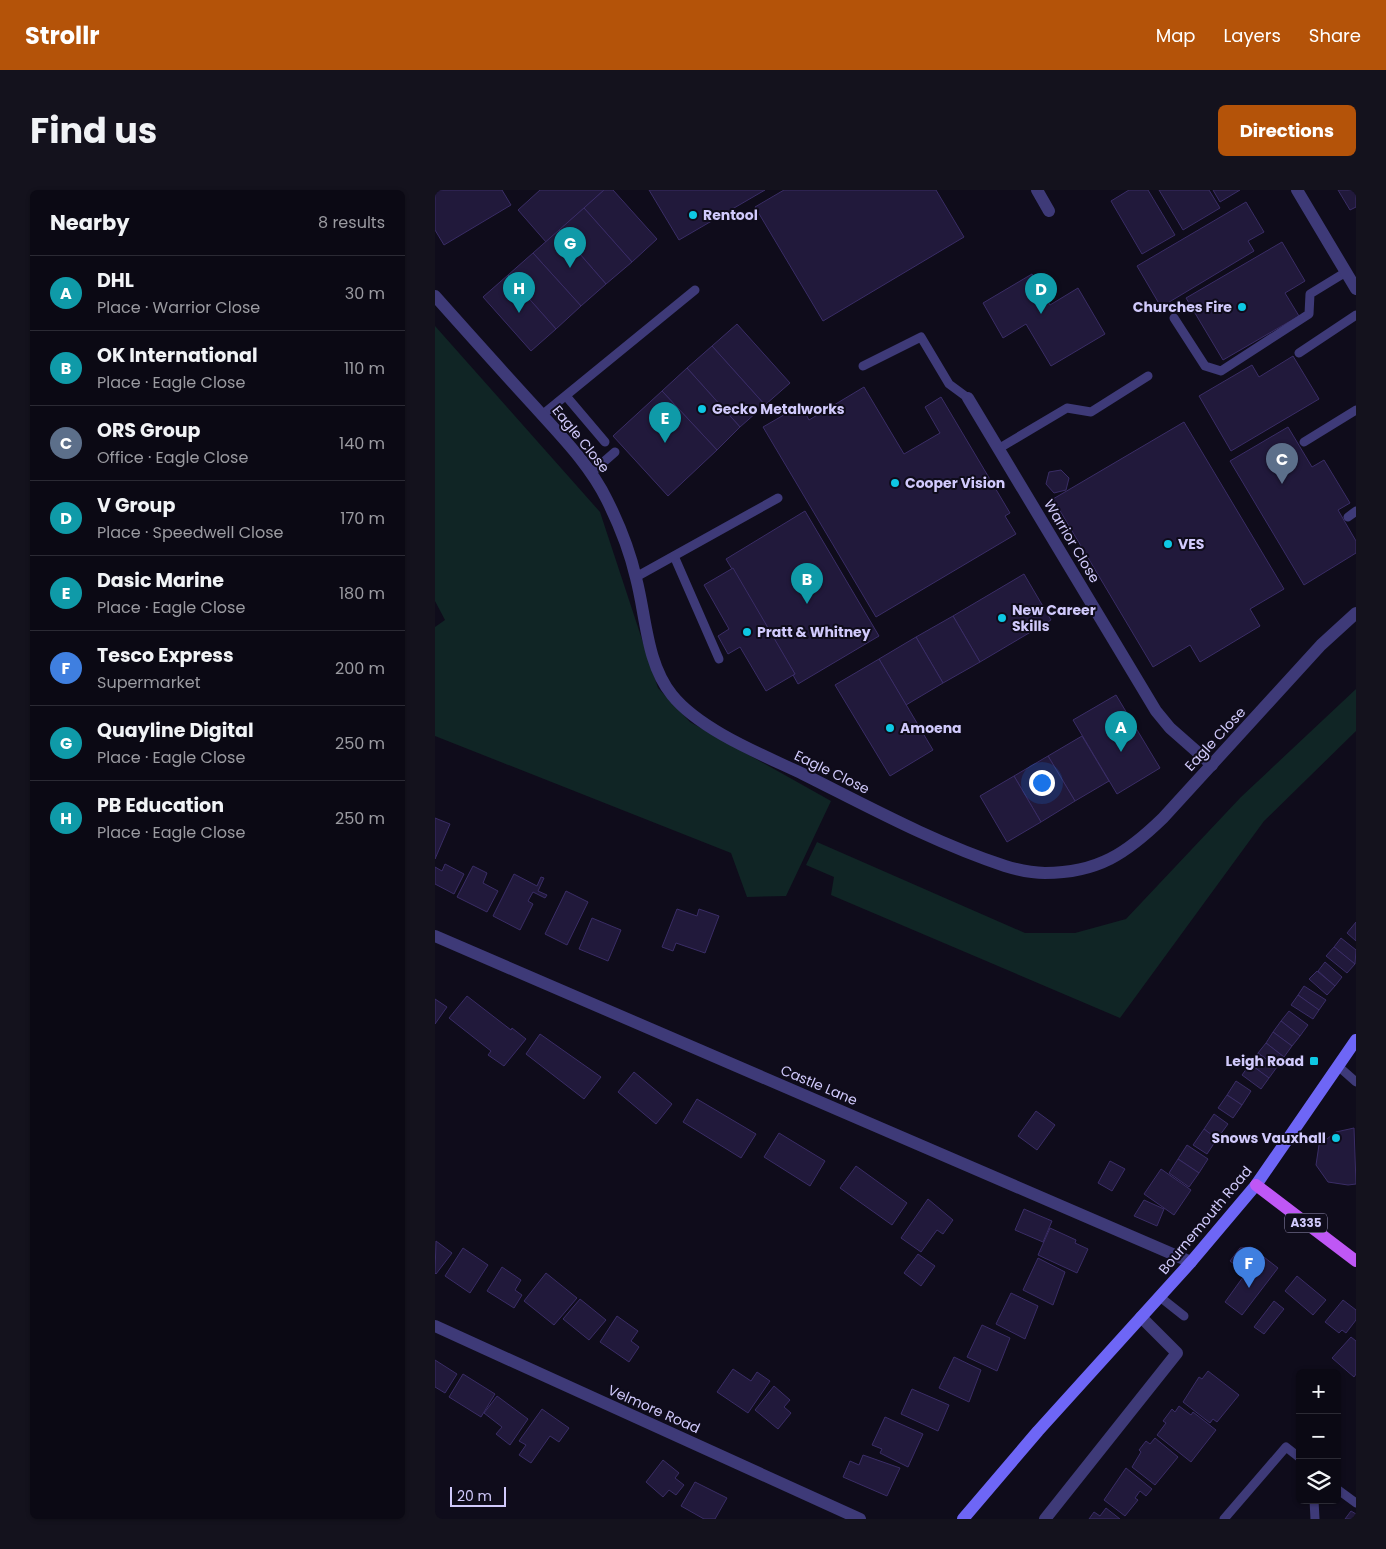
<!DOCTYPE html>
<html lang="en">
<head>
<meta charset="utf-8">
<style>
	:root { --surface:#0b0914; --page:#14121d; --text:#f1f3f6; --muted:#9a9aa0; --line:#2b2a34; --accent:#b45309 }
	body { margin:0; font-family:Poppins,sans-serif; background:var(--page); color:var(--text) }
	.controls { position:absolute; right:15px; bottom:15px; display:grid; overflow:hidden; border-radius:8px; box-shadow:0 1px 4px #0004 }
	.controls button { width:45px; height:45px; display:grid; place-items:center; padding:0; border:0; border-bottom:1px solid var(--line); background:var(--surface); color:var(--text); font:25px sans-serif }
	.scale { position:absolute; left:15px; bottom:12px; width:56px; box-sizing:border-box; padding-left:5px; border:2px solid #d1cafc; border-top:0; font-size:14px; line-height:18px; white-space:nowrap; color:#d1cafc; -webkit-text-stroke:4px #0f0c1b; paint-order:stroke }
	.you { position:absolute; left:606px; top:592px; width:18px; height:18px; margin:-12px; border:4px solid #fff; border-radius:50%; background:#1a73e8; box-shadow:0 0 0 8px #1a73e833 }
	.badge { display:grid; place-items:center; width:32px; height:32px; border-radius:50%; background:var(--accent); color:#fff; font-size:16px; font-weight:700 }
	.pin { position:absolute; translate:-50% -41px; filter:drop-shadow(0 1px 2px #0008) }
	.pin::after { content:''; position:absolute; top:26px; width:18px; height:15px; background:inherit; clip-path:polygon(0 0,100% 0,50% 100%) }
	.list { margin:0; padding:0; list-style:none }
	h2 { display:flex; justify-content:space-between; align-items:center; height:65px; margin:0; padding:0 20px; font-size:21px }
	h2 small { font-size:16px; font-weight:400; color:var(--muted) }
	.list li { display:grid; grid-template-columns:32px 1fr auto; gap:15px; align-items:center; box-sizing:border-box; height:75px; padding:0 20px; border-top:1px solid var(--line) }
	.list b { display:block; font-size:19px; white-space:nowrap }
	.list p { margin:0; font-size:16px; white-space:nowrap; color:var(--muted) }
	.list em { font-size:16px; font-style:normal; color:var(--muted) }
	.icon { flex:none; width:28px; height:28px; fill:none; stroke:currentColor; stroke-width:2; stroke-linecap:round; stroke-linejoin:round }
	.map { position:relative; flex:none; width:921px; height:1329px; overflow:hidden; border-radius:8px }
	header { display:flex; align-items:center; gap:30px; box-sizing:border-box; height:70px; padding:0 25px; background:var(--accent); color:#fff }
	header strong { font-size:24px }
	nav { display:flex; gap:28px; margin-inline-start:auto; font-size:18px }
	.intro { display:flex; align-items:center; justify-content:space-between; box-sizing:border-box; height:120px; padding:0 30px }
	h1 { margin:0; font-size:35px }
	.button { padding:12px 22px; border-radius:8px; background:var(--accent); color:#fff; font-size:18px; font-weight:700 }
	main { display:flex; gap:30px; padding:0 30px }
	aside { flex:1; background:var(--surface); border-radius:8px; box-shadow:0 1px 4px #0004 }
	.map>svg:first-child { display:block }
	.green { fill:#102525 }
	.building { fill:#21193b; stroke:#3a2d66 }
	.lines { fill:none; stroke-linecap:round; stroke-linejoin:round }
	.lane { stroke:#3e3a78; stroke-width:9 }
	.street { stroke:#3e3a78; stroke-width:12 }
	.secondary { stroke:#6e66f6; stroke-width:12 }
	.primary { stroke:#bf57f5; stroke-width:12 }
	.poi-dot { fill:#0ec8e4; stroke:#0f0c1b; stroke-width:2 }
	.labels { text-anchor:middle; stroke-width:4; stroke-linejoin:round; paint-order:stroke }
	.shield { fill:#0f0c1b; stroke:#9791b8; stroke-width:1 }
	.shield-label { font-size:12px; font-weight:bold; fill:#d1cafc }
	.poi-label { font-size:14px; font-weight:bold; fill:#d1cafc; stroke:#0f0c1b; text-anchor:start }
	.street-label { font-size:14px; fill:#d1cafc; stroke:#0f0c1b }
</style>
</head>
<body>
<header>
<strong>Strollr</strong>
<nav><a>Map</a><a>Layers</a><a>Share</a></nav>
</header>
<div class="intro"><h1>Find us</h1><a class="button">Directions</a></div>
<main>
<aside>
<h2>Nearby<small>8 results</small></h2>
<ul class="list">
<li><span class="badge" style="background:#0f9aa8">A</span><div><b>DHL</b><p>Place · Warrior Close</p></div><em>30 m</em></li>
<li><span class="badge" style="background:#0f9aa8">B</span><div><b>OK International</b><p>Place · Eagle Close</p></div><em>110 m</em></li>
<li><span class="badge" style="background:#5c6f8a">C</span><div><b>ORS Group</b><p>Office · Eagle Close</p></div><em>140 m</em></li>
<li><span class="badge" style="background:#0f9aa8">D</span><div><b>V Group</b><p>Place · Speedwell Close</p></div><em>170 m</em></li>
<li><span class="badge" style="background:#0f9aa8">E</span><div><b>Dasic Marine</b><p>Place · Eagle Close</p></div><em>180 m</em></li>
<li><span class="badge" style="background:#3f7fe0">F</span><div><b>Tesco Express</b><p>Supermarket</p></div><em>200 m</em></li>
<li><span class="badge" style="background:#0f9aa8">G</span><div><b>Quayline Digital</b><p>Place · Eagle Close</p></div><em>250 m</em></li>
<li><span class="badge" style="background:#0f9aa8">H</span><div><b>PB Education</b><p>Place · Eagle Close</p></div><em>250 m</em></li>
</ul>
</aside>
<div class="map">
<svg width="921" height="1329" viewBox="0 0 921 1329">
	<rect width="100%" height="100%" fill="#0f0c1b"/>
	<!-- green -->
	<g class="green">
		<path d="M0,136L165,322L223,498L255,532L396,611L351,706L312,707L296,663L0,546V437L10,430L0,411Z"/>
		<path d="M921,499V541L829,631L685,828L396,705L399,687L371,675L382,652L590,743H640L691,729L806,607Z"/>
	</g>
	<!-- building -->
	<g class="building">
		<path d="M0,0H67L76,15L9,55L0,40Z"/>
		<path d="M105,0H169L111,52L83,20Z"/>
		<path d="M169,0H178L222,49L197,72L149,18Z"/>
		<path d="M214,0H330L244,50Z"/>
		<path d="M349,0H501L529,47L388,131L320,17Z"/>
		<path d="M694,0H713L740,45L707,64L676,11Z"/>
		<path d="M724,0H774L785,18L748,40Z"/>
		<path d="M778,0H805L785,12Z"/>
		<path d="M903,0H921V17L915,20Z"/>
		<path d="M811,12L829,42L813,51L819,61L726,117L702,76Z"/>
		<path d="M149,18L197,72L171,94L124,40Z"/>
		<path d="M124,40L171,94L146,116L98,63Z"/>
		<path d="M847,52L870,91L850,103L864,126L788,170L751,108Z"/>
		<path d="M98,63L146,116L121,139L73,85Z"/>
		<path d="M597,84L615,115L643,98L670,144L616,176L591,134L568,148L548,113Z"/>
		<path d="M73,85L121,139L96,161L48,107Z"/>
		<path d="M302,134L355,193L330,215L277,156Z"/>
		<path d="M277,156L330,215L305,237L252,178Z"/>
		<path d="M858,166L884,209L796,261L764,206L817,175L824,187Z"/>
		<path d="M252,178L305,237L282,260L227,201Z"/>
		<path d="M429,197L469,264L505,243L490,217L506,207L575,323L570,326L581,344L441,427L328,237L366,215L374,230Z"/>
		<path d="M227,201L282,260L233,306L178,246Z"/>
		<path d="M749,232L849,399L815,419L825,436L765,472L755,455L718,477L618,309Z"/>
		<path d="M853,237L877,277L889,270L915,313L903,320L921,351V363L869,395L795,271Z"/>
		<path d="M626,280L634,288L631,300L619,303L611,294L614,282Z"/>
		<path d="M370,321L444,446L363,494L358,485L360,484L291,369Z"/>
		<path d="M298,378L360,484L331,501L305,457L293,464L283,446L294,439L269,395Z"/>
		<path d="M589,384L616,430L545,472L518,426Z"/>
		<path d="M518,426L545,472L508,493L481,447Z"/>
		<path d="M481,447L508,493L471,515L444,469Z"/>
		<path d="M444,469L498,560L455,586L400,495Z"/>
		<path d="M681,505L725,578L682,604L638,530Z"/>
		<path d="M647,546L674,591L640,611L613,566Z"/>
		<path d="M613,566L640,611L606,632L579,586Z"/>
		<path d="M579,586L606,632L572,652L545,606Z"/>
		<path d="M0,628L15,634L0,669Z"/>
		<path d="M10,674L29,684L19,704L0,694V677L7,681Z"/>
		<path d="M38,676L52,683L48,693L63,701L52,722L22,707Z"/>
		<path d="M79,684L102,696L106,687L109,688L103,701L112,705L110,708L98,702L93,711L98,714L85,740L58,726Z"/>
		<path d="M131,701L153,712L132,755L110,744Z"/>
		<path d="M242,719L262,726L264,719L284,726L270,763L241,753L238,761L227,757Z"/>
		<path d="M157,728L186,740L173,771L144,759Z"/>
		<path d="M921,732V751L912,743Z"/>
		<path d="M906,748L921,760L920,774L899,757Z"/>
		<path d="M899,757L920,774L912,783L891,766Z"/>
		<path d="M890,772L907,787L900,796L883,781Z"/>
		<path d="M882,781L900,796L892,805L874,789Z"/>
		<path d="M869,796L891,810L884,820L863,805Z"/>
		<path d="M863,805L884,820L878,829L856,815Z"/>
		<path d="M32,806L76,840L77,838L91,849L69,876L53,865L56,861L14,828Z"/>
		<path d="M0,809L12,817L0,834Z"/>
		<path d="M854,821L873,835L865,846L846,831Z"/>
		<path d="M846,831L865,846L857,856L838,842Z"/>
		<path d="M838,842L857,856L849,867L831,853Z"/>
		<path d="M105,844L166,887L149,909L91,864Z"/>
		<path d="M831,853L849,867L842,877L823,863Z"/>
		<path d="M823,863L842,877L834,888L815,874Z"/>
		<path d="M815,874L834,888L826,899L807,885Z"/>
		<path d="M199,882L237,914L221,934L183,902Z"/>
		<path d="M801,891L816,901L807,915L792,905Z"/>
		<path d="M792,905L807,915L798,928L783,918Z"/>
		<path d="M262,909L321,944L306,968L248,932Z"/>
		<path d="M601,921L620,935L602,960L583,946Z"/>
		<path d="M779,924L793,934L782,949L769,939Z"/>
		<path d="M919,938L921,994L913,995L893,992L881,975L884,955L901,942Z"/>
		<path d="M769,939L782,949L772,964L758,955Z"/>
		<path d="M344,943L390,971L375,996L329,967Z"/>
		<path d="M752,955L773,969L764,983L743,969Z"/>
		<path d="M743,969L764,983L754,997L734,983Z"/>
		<path d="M675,971L690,979L677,1001L663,993Z"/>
		<path d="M421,976L472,1013L457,1035L405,998Z"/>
		<path d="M726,979L756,1000L739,1025L709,1004Z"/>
		<path d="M493,1009L518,1030L508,1044L502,1040L486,1062L466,1048Z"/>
		<path d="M709,1010L729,1019L722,1036L699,1026Z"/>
		<path d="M589,1019L617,1031L608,1052L580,1040Z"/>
		<path d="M615,1038L641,1050L640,1053L653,1059L642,1083L603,1065Z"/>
		<path d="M1,1051L17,1063L1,1084L0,1083Z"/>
		<path d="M816,1057L843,1078L807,1125L790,1112L811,1083L795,1071L805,1058Z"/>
		<path d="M28,1058L53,1075L35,1103L10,1086Z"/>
		<path d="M483,1064L500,1076L486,1096L469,1083Z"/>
		<path d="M603,1068L630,1082L618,1115L588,1100Z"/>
		<path d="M67,1077L86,1090L80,1100L87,1105L79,1118L52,1101Z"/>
		<path d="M111,1083L142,1108L119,1135L89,1111Z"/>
		<path d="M862,1086L891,1110L878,1125L850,1101Z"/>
		<path d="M576,1103L603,1116L590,1149L561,1134Z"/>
		<path d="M145,1109L171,1130L154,1150L128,1129Z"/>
		<path d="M908,1110L921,1120V1130L911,1143L907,1140L904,1143L890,1132Z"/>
		<path d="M839,1111L849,1119L829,1144L819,1137Z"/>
		<path d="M182,1126L203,1141L196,1151L204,1157L194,1172L165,1152Z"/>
		<path d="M547,1135L575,1148L562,1181L532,1167Z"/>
		<path d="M916,1147L921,1151V1184L919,1187L897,1168Z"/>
		<path d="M519,1167L546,1180L534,1212L504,1198Z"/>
		<path d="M0,1170L22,1184L10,1203L0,1197Z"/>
		<path d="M298,1179L316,1191L322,1182L335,1191L313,1223L282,1202Z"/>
		<path d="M773,1181L804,1205L782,1232L778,1229L775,1233L748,1212L764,1187L767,1189Z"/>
		<path d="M28,1184L60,1204L46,1227L14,1207Z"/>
		<path d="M339,1196L355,1210L349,1217L356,1223L343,1239L320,1220Z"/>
		<path d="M477,1199L514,1215L503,1241L466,1224Z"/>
		<path d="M62,1206L93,1229L75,1255L61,1244L67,1237L49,1223Z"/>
		<path d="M744,1216L756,1225L758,1222L781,1240L756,1272L722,1245L731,1233L728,1231L737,1219L740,1222Z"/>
		<path d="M107,1219L134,1238L124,1252L115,1246L96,1273L84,1265L91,1255L84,1251Z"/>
		<path d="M450,1227L488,1244L473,1277L445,1263L447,1259L437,1255Z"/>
		<path d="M720,1248L743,1267L720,1295L697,1277L706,1262L704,1260L711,1251L715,1254Z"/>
		<path d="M428,1265L465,1278L452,1306L408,1287L415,1271L424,1275Z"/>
		<path d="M228,1270L244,1283L240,1288L249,1295L241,1305L234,1300L228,1307L211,1292Z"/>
		<path d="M691,1278L717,1299L711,1306L705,1301L700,1308L703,1310L690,1326L669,1310Z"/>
		<path d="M260,1292L292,1308L280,1329H269L246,1316Z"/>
		<path d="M671,1318L685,1329H654L659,1322L665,1326Z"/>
		<path d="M916,1321L921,1324V1329H910Z"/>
	</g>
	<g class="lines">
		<!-- lane -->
		<g class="lane">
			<path d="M739,128L770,176L786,181L874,124L875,104L911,82"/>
			<path d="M864,163L921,125"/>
			<path d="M428,176L486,147L514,194L533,208"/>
			<path d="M131,206L170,252"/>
			<path d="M107,225L260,100"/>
			<path d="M869,252L921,220"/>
			<path d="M563,259L632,218L656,222L713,186"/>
			<path d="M156,283L180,262"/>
			<path d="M913,327L921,321"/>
			<path d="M239,366L284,469"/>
			<path d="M201,387L343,308"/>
			<path d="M903,876L921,892"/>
			<path d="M725,1107L749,1126"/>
			<path d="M902,1299L921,1313"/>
			<path d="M879,1310L880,1329"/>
			<path d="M789,1329L851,1257L865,1268"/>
		</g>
		<!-- street -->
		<g class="street">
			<path d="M602,0L614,21"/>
			<path d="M862,0L921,99"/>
			<path d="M0,106C33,143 66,180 100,217C126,246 155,275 172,310C184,334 195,362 201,388C211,425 211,473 237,505C265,540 328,565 368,584C434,617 500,653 570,676C583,680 597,683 610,683C663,683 692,663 728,628L886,455L921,423"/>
			<path d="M533,208L721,521L735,538L777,575"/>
			<path d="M0,746L756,1072"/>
			<path d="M0,1136L425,1329"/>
			<path d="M610,1329L742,1163L706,1127"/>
		</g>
		<!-- secondary -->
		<path class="secondary" d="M528,1329L603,1241L756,1072L821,995L921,850"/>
		<!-- primary -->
		<path class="primary" d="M821,995L921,1071"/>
	</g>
	<!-- markers -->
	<g class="poi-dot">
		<circle cx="258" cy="25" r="5"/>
		<circle cx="807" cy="117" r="5"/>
		<circle cx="267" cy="219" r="5"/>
		<circle cx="460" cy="293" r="5"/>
		<circle cx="733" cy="354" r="5"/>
		<circle cx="567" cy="428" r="5"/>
		<circle cx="312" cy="442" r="5"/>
		<circle cx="455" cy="538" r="5"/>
		<rect x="874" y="866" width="10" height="10" rx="2.5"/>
		<circle cx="901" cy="948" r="5"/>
	</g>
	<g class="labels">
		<!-- shield labels -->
		<rect class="shield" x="850" y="1023.5" width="42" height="19" rx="4"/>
		<g class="shield-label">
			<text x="871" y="1037">A335</text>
		</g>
		<!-- poi labels -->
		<g class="poi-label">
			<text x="268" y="30">Rentool</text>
			<text x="797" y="122" text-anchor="end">Churches Fire</text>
			<text x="277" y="224">Gecko Metalworks</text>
			<text x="470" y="298">Cooper Vision</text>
			<text x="743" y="359">VES</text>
			<text x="577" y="425">New Career<tspan x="577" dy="16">Skills</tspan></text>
			<text x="322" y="447">Pratt &amp; Whitney</text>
			<text x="465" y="543">Amoena</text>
			<text x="869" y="876" text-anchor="end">Leigh Road</text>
			<text x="891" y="953" text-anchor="end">Snows Vauxhall</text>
		</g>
		<!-- street labels -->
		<g class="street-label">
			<text transform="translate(146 249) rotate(51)" y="5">Eagle Close</text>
			<text transform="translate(637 351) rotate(59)" y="5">Warrior Close</text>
			<text transform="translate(780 549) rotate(-47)" y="5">Eagle Close</text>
			<text transform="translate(397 582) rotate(26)" y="5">Eagle Close</text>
			<text transform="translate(384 895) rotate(23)" y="5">Castle Lane</text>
			<text transform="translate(770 1030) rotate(-50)" y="5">Bournemouth Road</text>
			<text transform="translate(219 1219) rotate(24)" y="5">Velmore Road</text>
		</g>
	</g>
</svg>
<div class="controls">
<button>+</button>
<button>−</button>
<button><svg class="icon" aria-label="layers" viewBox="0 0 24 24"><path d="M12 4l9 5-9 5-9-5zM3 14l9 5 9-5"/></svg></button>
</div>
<div class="scale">20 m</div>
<div class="you"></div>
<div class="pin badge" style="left:686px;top:562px;background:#0f9aa8">A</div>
<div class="pin badge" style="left:372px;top:414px;background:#0f9aa8">B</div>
<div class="pin badge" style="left:847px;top:294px;background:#5c6f8a">C</div>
<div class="pin badge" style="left:606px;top:124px;background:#0f9aa8">D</div>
<div class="pin badge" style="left:230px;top:253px;background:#0f9aa8">E</div>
<div class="pin badge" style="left:814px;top:1098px;background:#3f7fe0">F</div>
<div class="pin badge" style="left:135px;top:78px;background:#0f9aa8">G</div>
<div class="pin badge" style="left:84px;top:123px;background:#0f9aa8">H</div>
</div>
</main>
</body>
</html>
